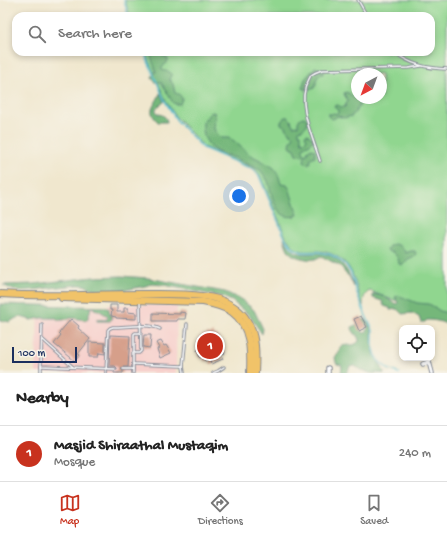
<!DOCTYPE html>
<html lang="en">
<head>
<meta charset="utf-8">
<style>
	:root { --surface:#fff; --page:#f6f6f6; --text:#222; --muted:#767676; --line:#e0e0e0; --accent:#c8321e }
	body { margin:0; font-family:"Gochi Hand",sans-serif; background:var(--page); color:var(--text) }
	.controls { position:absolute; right:12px; bottom:12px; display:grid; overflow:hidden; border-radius:8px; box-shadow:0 2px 6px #0003 }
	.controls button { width:36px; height:36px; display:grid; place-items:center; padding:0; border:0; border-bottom:1px solid var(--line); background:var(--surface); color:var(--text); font:20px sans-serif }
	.compass { position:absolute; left:351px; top:68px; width:36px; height:36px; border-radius:50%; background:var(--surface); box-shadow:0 2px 6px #0003; rotate:221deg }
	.scale { position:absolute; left:12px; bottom:10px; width:65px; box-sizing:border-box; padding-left:4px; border:2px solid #1b2f5e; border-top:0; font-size:11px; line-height:14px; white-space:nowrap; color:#1b2f5e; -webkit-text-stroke:3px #f7f3e8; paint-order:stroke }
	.you { position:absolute; left:239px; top:196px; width:14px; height:14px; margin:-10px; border:3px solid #fff; border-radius:50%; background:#1a73e8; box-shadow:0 0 0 6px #1a73e833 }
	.badge { display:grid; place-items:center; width:26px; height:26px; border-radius:50%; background:var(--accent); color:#fff; font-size:13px; font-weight:700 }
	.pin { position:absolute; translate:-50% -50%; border:2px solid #fff; box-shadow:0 1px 4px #0006 }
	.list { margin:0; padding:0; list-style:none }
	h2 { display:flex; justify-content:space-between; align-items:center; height:52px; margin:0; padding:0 16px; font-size:17px }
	h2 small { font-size:13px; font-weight:400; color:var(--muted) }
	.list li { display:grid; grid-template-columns:26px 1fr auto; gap:12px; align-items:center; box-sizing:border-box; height:56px; padding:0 16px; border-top:1px solid var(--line) }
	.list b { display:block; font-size:15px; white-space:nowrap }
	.list p { margin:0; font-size:13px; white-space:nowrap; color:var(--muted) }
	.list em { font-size:13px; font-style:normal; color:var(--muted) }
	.icon { flex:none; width:22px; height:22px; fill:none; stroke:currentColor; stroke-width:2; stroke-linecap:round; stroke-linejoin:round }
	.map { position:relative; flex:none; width:447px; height:373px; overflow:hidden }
	.search { position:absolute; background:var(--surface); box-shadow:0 2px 6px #0003; left:12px; right:12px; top:12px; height:44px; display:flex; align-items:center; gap:10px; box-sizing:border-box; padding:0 14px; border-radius:12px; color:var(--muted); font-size:15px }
	.sheet { height:108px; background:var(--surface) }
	nav { display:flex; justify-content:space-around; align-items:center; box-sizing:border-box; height:56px; border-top:1px solid var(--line); background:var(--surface); font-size:11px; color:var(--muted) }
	nav a { display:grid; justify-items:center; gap:2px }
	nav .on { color:var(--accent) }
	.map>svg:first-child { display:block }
	.built { fill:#f7d0cc }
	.green { fill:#90d68f; stroke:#568276; fill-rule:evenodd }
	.forest { fill:#74b77a; stroke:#48736c }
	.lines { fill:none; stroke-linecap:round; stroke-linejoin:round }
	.stream { stroke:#51bccd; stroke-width:1.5 }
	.building { fill:#d69f8a }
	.lane-casing { stroke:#868b96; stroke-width:3.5 }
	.street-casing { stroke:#868b96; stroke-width:5.5 }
	.highway-casing { stroke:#868b96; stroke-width:8 }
	.lane { stroke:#fff; stroke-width:1.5 }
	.street { stroke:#fff; stroke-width:3.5 }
	.highway { stroke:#f1c369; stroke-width:6 }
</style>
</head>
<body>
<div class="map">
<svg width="447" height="373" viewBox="0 0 447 373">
	<rect width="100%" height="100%" fill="#f7f3e8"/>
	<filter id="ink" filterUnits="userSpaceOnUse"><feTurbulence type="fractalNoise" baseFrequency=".025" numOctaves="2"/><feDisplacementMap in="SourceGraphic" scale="8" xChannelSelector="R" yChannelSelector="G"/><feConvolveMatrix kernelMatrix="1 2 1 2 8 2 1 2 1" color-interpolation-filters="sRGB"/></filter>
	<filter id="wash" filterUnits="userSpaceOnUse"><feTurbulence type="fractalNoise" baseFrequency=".012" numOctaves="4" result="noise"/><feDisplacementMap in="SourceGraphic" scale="16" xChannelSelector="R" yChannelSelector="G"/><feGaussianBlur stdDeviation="0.9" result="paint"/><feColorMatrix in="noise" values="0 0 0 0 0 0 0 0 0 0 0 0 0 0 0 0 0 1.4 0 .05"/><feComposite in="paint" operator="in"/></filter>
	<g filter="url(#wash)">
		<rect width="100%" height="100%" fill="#f0e7ce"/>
		<!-- built -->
		<path class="built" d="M108,304L177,306L176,373H36L38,305L107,307Z"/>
		<!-- green -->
		<path class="green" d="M125,0H447V315L418,306L390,299L370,291C364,293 363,300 363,306C362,303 360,299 359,295C356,285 354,275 348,266C340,256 327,250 315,251C310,251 304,252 299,250C293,248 290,242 286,237L263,182L260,175L255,169L204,147L176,117L166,101L145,52H431V16H130ZM357,74H381V98H357Z"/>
		<!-- forest -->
		<g class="forest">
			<path d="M153,52H160L163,56L168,59V61L162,68V70C165,72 168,70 172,74L169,79L173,84L175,93C179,94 181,95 182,99L180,104H176L173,103L161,82H155L154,81L152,77L156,71L151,57Z"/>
			<path d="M315,67L322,70L324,73C321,74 318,76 317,78C315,83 318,84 313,89H303L302,88L305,79Z"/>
			<path d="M345,92L349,93L354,98L360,101L359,107L352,116L344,118L338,116C333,119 332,121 328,116V114H332L333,113L337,114L338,112V110L335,108L334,106L338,105L341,107H345L346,104L348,101L344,94Z"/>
			<path d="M160,93L164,102L156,108V111L158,114C162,114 167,117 167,122H158C145,109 156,106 160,93Z"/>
			<path d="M214,112L215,116L214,129L219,136L222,138H228L233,140L249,154L273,167C278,172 279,177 281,184L287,185L289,188L298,215C276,224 272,195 268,181C266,178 263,174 261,171C257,168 252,166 247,164C243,162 238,159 233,157C228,155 221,154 216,151C205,144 202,133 203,122L210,113Z"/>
			<path d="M286,117H288L291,120L293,126H295L296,125L298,126V122L300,118L304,117L307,119C309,125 304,129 299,130V134H301V138L302,142H304L307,139L305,136L306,134H308L310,137L314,138V140C312,141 311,143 310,144C305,147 301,146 304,154L306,155L307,154L308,150C310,148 312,149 315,150V156L311,158L310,163L307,164L304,161L305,157L297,154L295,149L291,147L290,145L291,141L294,136L289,133L286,127L281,124V122L283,119Z"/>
			<path d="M284,238C287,244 291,249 296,252C303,255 311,253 318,253C339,254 348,269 354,287L349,276L345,273L343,269L340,266L321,256C314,260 313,260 306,259C290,256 288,253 284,238Z"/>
			<path d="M394,244C401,245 402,248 406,253L411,251H415L416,254L413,257L408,259L403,265L399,264L398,258L396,256C395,252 392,253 388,251L387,250L389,246Z"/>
			<path d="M121,276L148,278L225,292L242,300L254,310L263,329L262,334L258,328L249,315L232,301L223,297L164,285L152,284L145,286L125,290L113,291H97L84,285H78L21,291L13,290L3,285L34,284L93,277Z"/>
			<path d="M373,294L383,296L396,304L398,303L395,297L400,296L417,303L428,304L431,305L440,311L447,313V325C442,321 433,320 427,320L425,322H421L420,320L419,317L412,313L402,314L397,309L390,310V308L384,306L382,301L373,298Z"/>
			<path d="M0,304L108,307L112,319L110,321H97V319L105,320L108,318V316L98,310L94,309V307H91L89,315L87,320L71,318L63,320H59L56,318H41L31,320L21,317L16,318L10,322L0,320Z"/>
			<path d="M363,319L366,320C368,323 371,327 372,331C373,337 371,344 373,350C375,359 382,365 384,373H371L361,370L353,365L350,366L347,373H341L342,366L341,365L337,364L336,363L335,357L339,353L340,347C346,343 354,348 359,341C359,336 353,333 352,328L353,326L357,325C360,327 361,331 364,333L367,331C369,323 367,325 362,320Z"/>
		</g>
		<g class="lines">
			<!-- stream -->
			<g class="stream">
				<path d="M124,0L128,16"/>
				<path d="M144,52L165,101L177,121L203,148L254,170L259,176L262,183L285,238L293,248L302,252H319L329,254L337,258L346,265L351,273L358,296L366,316L373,330V346L377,359L381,363L388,369L399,373"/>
			</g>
		</g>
		<g id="blocks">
			<!-- building -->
			<g class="building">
				<path d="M110,305H117V312H124V308H128V312L136,313V319L116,318V317L111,316L112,310H110Z"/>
				<path d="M180,312L186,313L185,319H177V321H153V313L180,314Z"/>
				<path d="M361,316L367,327L359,331L354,319Z"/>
				<path d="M71,319L79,326L78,328L90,339L78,354L80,355L75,361L54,344L61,335L59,333Z"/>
				<path d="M213,332L215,335H217L225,353L221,355L223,359L211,364L210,359L205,361L203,356L200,358L197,350L200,349L198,343L199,342V338L203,336V335L209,333V334Z"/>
				<path d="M110,335L130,336L128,367H123L121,368V369L123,371V373H114V371L117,370V368L115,366H109Z"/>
				<path d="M144,335H151L150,348L143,347Z"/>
				<path d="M161,341L164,346L166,345L171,353L160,358L157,349L159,348L156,343Z"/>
				<path d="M89,342L105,343V354L99,353L98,357H89Z"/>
			</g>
		</g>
	</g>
	<g filter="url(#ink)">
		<use href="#blocks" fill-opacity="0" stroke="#868b96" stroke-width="1"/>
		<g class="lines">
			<defs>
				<g id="lane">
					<path d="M358,0L367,16"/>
					<path d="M394,52C411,65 426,68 447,69"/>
					<path d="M320,161C313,138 296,103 308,81C309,79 310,77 311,75C314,73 319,71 322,70L409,68L421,66"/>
					<path d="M140,302L141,351L139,353H134V334L135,333H141"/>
					<path d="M42,325L41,366L115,369"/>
					<path d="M42,339L73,367"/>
					<path d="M133,364L183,366"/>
					<path d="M123,369H133V373"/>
					<path d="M133,369V353"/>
					<path d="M41,373V366"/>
					<path d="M106,373L108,330L110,328L113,327C127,327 148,323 160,329"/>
					<path d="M184,373L183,366L187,324"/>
					<path d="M213,373L218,371L224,367"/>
				</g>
				<g id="street">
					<path d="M428,358L432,373"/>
					<path d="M423,364L429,362"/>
					<path d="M328,373V368"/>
				</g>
				<g id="highway">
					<path d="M0,294C47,297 95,294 142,294C164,294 197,293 218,299C228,302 239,309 245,317C257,334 256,354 255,373"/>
					<path d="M62,298L203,302C213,304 224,306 232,312C251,326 251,352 250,373"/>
				</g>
			</defs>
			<!-- lane casing -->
			<use href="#lane" class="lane-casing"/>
			<!-- street casing -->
			<use href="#street" class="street-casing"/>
			<!-- highway casing -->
			<use href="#highway" class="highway-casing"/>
			<!-- lane -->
			<use href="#lane" class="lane"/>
			<!-- street -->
			<use href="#street" class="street"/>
			<!-- highway -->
			<use href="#highway" class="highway"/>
		</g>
	</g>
</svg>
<div class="controls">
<button><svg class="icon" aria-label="locate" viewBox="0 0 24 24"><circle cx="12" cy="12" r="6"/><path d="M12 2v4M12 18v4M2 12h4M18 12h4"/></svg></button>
</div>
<svg class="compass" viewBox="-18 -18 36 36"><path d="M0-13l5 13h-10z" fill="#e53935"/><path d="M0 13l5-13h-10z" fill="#767676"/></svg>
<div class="scale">100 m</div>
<div class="you"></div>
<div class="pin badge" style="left:210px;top:346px">1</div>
<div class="search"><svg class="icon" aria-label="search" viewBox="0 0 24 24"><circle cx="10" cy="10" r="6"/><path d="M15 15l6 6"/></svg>Search here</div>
</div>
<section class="sheet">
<h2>Nearby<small></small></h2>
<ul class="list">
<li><span class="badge">1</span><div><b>Masjid Shiraathal Mustaqim</b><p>Mosque</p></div><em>240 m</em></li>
</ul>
</section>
<nav>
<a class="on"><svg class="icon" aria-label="map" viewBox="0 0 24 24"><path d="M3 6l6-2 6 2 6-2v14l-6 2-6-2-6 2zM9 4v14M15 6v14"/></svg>Map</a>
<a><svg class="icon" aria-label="directions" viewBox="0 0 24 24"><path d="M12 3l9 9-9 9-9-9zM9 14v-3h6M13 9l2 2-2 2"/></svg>Directions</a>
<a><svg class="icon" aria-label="saved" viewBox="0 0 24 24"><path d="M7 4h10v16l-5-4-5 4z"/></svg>Saved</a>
</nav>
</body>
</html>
